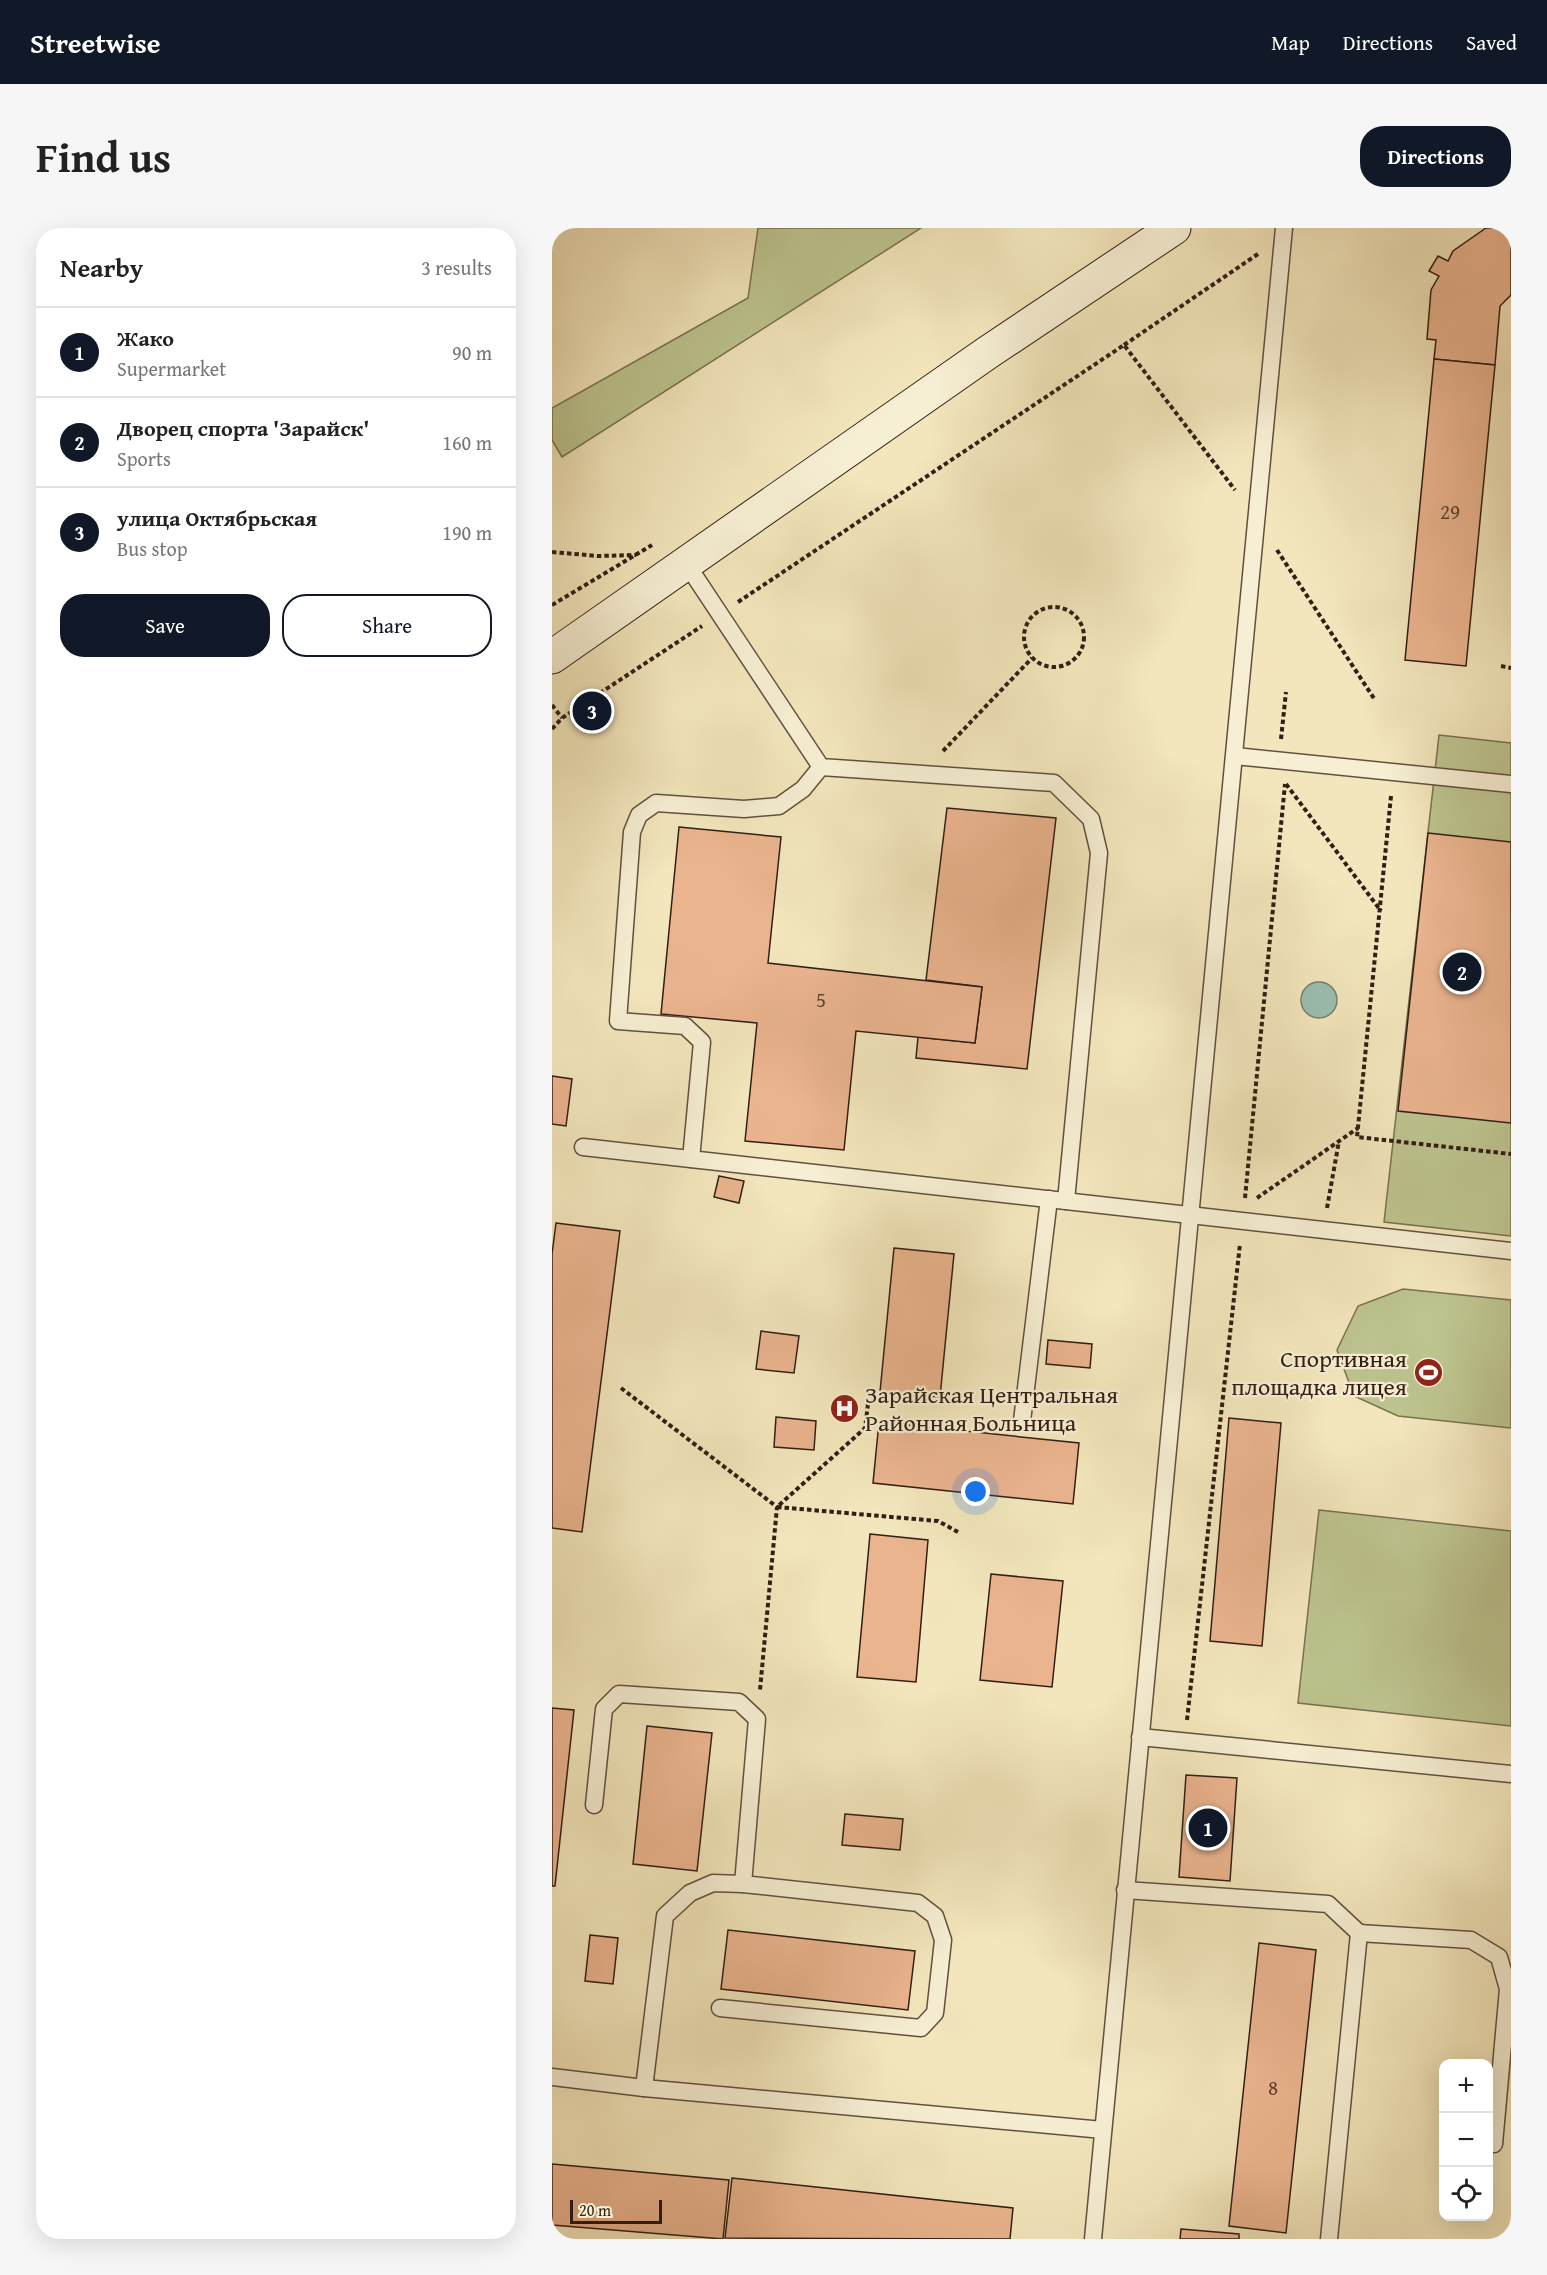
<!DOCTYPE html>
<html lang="en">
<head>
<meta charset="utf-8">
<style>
	:root { --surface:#fff; --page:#f6f6f6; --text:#222; --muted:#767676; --line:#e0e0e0; --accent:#111827 }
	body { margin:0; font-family:"Gentium Book Plus",serif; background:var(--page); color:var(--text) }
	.controls { position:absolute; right:18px; bottom:18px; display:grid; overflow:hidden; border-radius:12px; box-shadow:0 6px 24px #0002 }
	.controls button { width:54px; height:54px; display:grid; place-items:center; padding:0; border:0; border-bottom:2px solid var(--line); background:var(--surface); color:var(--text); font:30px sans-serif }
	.scale { position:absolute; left:18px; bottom:15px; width:92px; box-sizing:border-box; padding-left:6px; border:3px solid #321e14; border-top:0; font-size:16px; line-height:21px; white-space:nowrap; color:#321e14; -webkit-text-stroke:4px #f7efd3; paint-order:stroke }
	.you { position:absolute; left:424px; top:1264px; width:21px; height:21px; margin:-15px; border:4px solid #fff; border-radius:50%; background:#1a73e8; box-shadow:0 0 0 9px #1a73e833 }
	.badge { display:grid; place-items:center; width:39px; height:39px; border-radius:50%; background:var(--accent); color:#fff; font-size:20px; font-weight:700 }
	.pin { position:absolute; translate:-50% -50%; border:3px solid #fff; box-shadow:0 2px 6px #0006 }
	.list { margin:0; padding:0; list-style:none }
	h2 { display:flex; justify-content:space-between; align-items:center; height:78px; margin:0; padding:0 24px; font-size:26px }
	h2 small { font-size:20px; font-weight:400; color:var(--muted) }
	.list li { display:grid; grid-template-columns:39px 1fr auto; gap:18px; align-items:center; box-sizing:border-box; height:90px; padding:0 24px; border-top:2px solid var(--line) }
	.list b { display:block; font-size:22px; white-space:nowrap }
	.list p { margin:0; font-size:20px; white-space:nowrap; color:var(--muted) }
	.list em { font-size:20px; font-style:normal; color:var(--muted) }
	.actions { display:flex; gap:12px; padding:18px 24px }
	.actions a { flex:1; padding:14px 0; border:2px solid var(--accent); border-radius:24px; text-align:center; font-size:21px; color:var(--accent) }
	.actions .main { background:var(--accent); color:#fff }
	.icon { flex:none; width:33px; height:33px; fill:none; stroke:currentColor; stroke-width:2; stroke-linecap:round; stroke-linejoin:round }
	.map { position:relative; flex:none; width:959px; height:2011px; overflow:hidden; border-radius:24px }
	header { display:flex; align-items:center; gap:36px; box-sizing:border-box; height:84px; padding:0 30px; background:var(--accent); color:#fff }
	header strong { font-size:28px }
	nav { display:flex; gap:33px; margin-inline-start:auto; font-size:21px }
	.intro { display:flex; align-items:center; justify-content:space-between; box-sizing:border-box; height:144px; padding:0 36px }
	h1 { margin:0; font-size:42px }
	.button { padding:15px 27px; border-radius:24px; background:var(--accent); color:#fff; font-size:21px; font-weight:700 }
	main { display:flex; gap:36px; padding:0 36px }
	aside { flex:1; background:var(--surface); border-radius:24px; box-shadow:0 6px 24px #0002 }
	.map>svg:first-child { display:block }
	.green { fill:#bdc48f; stroke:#787152; stroke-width:1.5 }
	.water { fill:#9bbfb2; stroke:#717f73; stroke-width:1.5 }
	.building { fill:#eab48e; stroke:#321e14; stroke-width:1.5 }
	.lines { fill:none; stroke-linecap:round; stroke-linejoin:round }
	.service-casing { stroke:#62503e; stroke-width:19 }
	.secondary-casing { stroke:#321e14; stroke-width:35 }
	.path { stroke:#321e14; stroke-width:4; stroke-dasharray:4.5 3; stroke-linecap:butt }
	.service { stroke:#f7efd3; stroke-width:16 }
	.secondary { stroke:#f7efd3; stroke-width:33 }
	.labels { text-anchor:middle; stroke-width:4.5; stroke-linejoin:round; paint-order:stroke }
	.number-label { font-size:21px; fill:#604432 }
	.poi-label { font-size:24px; fill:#321e14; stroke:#f7efd3; text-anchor:end }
</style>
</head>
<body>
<header>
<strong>Streetwise</strong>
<nav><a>Map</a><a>Directions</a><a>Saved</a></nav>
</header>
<div class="intro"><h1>Find us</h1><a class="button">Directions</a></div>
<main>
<aside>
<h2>Nearby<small>3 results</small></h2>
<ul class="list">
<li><span class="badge">1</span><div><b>Жако</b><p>Supermarket</p></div><em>90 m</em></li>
<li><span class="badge">2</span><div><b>Дворец спорта 'Зарайск'</b><p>Sports</p></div><em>160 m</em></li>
<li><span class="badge">3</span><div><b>улица Октябрьская</b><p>Bus stop</p></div><em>190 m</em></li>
</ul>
<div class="actions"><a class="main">Save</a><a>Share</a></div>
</aside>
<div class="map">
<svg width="959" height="2011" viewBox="0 0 959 2011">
	<rect width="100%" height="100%" fill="#f3e6bc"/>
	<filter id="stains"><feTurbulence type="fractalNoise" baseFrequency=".00333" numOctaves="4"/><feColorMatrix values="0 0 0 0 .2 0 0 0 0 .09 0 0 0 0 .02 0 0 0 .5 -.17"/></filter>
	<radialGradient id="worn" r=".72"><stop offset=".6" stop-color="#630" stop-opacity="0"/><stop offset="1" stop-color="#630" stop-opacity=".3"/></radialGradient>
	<!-- green -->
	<g class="green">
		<path d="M206,0H369L10,229L0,212V180L196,70Z"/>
		<path d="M887,507L959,515V1008L832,994Z"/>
		<path d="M851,1061L959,1072V1200L846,1188L802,1168L785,1122L806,1078Z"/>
		<path d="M767,1282L959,1303V1498L746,1475Z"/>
	</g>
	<!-- water -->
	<circle class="water" cx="767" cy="772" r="18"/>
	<!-- building -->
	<g class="building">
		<path d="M934,0H959V67L948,78L943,137L882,131L884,112L875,111L879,62L887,48L877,43L886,28L896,33L901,23Z"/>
		<path d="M882,131L943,137L914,438L853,432Z"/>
		<path d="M395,580L504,590L475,841L364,830L366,809L423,815L430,759L374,752Z"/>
		<path d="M127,599L229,609L216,735L430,759L423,815L304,803L292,922L193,913L205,795L109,786Z"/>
		<path d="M876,605L959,614V895L846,883Z"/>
		<path d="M0,848L20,851L14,898L0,896Z"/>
		<path d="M167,948L192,953L187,975L162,969Z"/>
		<path d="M4,995L68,1003L30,1304L0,1300V1026Z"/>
		<path d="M342,1020L402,1026L388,1169L328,1164Z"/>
		<path d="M209,1103L247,1108L242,1145L204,1141Z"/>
		<path d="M496,1112L540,1116L538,1140L494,1136Z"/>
		<path d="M224,1189L264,1193L262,1222L222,1219Z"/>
		<path d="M677,1190L729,1195L710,1418L658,1413Z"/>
		<path d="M327,1194L527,1215L521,1276L321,1255Z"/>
		<path d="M318,1306L376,1312L364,1454L305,1449Z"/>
		<path d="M439,1346L511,1353L500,1459L428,1452Z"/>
		<path d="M0,1480L22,1482L3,1658H0Z"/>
		<path d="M95,1498L160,1505L145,1643L81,1636Z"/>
		<path d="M634,1547L685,1550L678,1653L627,1649Z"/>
		<path d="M293,1586L351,1591L348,1622L290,1617Z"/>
		<path d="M176,1702L363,1723L356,1782L169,1761Z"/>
		<path d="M38,1707L66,1710L61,1756L33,1753Z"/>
		<path d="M707,1715L764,1722L734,2005L677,1998Z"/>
		<path d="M0,1936L177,1952L171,2011L0,1997Z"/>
		<path d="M180,1950L461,1980L458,2011L173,2010Z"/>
		<path d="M629,2001L687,2006V2011H628Z"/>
	</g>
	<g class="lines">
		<defs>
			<g id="service">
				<path d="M134,335L269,539L502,555L539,591L547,625L514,973"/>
				<path d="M683,528L959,556"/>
				<path d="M31,919L959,1023"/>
				<path d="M139,931L150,814L133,798L66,793L80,604L87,587L104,575L192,581L227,578L251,561L269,539"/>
				<path d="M470,1193L497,971"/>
				<path d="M588,1509L959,1546"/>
				<path d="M42,1577L52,1481L67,1466L187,1474L205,1491L191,1656L161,1655L138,1665L113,1688L92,1860"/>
				<path d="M573,1662L776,1676L807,1705"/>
				<path d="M168,1780L369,1800L383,1785L391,1712L383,1688L366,1675L191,1656"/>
				<path d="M0,1849L92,1860L551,1902"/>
				<path d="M541,2011L732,0"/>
				<path d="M777,2011L807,1705L919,1712L947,1729L956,1761L942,1916"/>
			</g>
			<path id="secondary" d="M0,429L435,125L622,0"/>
		</defs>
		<!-- service casing -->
		<use href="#service" class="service-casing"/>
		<!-- secondary casing -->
		<use href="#secondary" class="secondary-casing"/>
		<!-- path -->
		<g class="path">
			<path d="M572,117L706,26"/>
			<path d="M725,322L823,472"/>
			<path d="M0,324L46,328L84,327"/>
			<path d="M186,374L572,117L683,262"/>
			<path d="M0,377L100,317"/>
			<circle cx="502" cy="409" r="30"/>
			<path d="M949,438L959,440"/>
			<path d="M0,477L10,490"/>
			<path d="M0,501L10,490L150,398"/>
			<path d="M729,511L734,464"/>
			<path d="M391,523L480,430"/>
			<path d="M734,556L829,683"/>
			<path d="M839,568L805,909L959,926"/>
			<path d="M693,970L733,556"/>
			<path d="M705,970L806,900"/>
			<path d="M775,980L787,913"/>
			<path d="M69,1160L225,1279L208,1462"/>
			<path d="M316,1176L313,1200L225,1279L386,1293L406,1304"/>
			<path d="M635,1492L688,1016"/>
		</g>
		<!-- service -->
		<use href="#service" class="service"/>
		<!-- secondary -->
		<use href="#secondary" class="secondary"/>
	</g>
	<!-- icons -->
	<defs>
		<symbol id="stadium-disc" viewBox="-11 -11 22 22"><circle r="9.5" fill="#8f2418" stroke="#f7efd3"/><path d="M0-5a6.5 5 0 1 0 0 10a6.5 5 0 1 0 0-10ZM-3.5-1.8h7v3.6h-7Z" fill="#fff"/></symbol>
		<symbol id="hospital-disc" viewBox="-11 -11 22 22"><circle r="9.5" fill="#8f2418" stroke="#f7efd3"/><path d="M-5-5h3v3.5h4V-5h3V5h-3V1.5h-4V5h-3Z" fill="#fff"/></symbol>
	</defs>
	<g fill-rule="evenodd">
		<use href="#stadium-disc" x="860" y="1128" width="33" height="33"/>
		<use href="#hospital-disc" x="276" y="1164" width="33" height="33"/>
	</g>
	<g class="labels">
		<!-- number labels -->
		<g class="number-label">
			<text x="898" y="291">29</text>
			<text x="269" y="779">5</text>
			<text x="721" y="1867">8</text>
		</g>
		<!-- poi labels -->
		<g class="poi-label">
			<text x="855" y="1139">Спортивная<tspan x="855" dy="28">площадка лицея</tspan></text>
			<text x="313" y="1175" text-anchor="start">Зарайская Центральная<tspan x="313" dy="28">Районная Больница</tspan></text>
		</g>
	</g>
	<rect width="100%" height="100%" filter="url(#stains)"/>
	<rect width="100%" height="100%" fill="url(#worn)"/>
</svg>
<div class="controls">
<button>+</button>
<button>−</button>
<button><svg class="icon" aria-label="locate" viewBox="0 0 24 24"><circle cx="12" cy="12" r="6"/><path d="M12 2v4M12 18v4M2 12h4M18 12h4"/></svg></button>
</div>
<div class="scale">20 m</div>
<div class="you"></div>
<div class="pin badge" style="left:656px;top:1600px">1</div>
<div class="pin badge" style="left:910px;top:744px">2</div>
<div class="pin badge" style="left:40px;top:483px">3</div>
</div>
</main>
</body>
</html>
